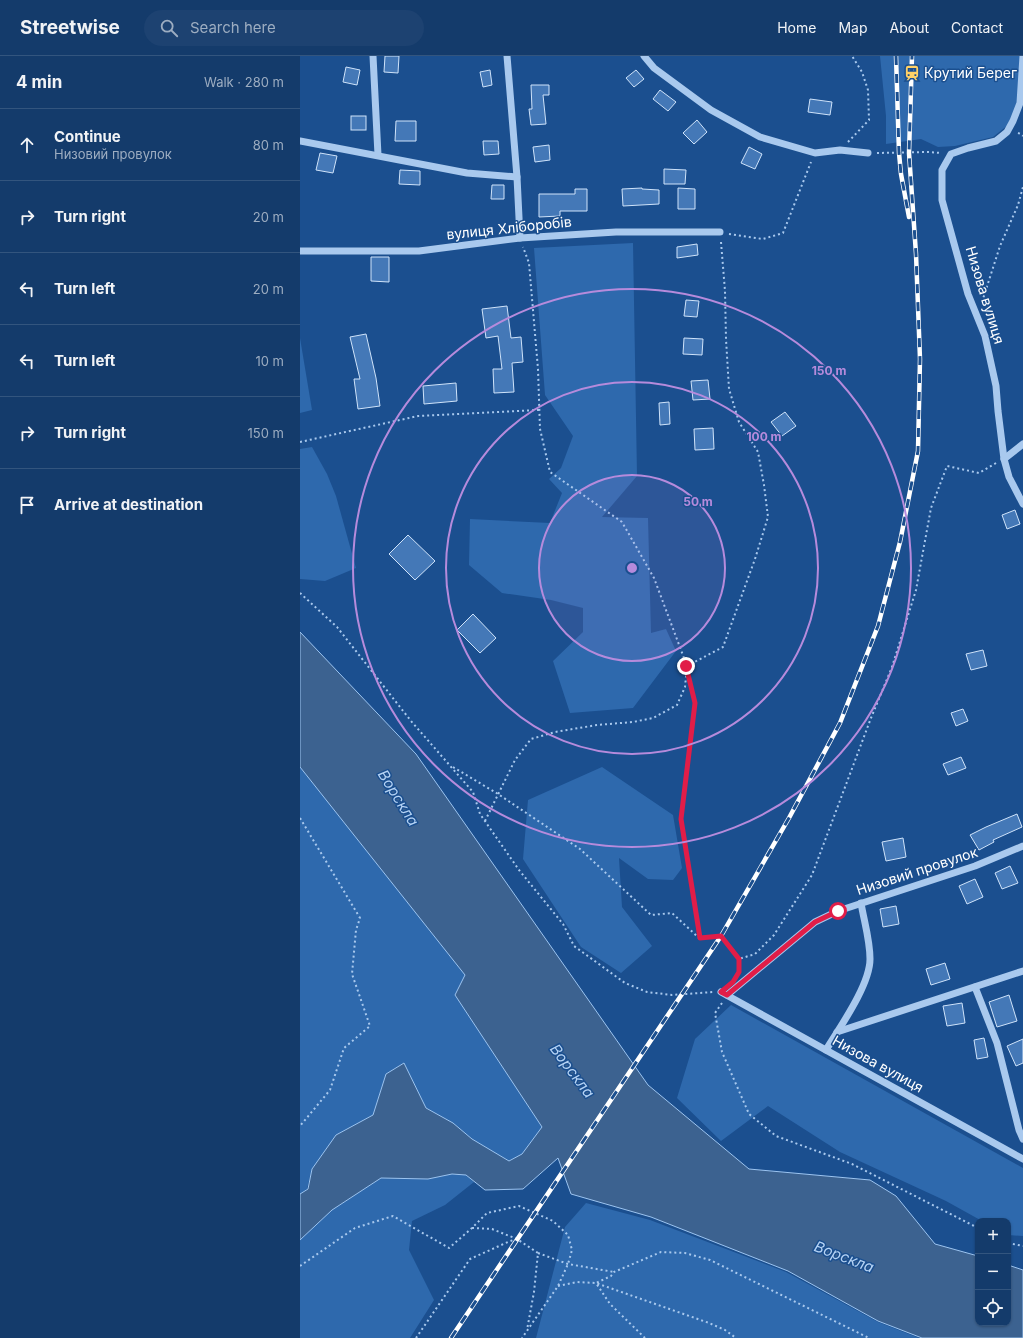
<!DOCTYPE html>
<html lang="en">
<head>
<meta charset="utf-8">
<style>
	:root { --surface:#143b6b; --page:#1d4271; --text:#f1f3f6; --muted:#9dadc1; --line:#33557e }
	body { margin:0; font-family:Inter,sans-serif; background:var(--page); color:var(--text) }
	.controls { position:absolute; right:12px; bottom:12px; display:grid; overflow:hidden; border-radius:8px; box-shadow:0 1px 3px #0004 }
	.controls button { width:36px; height:36px; display:grid; place-items:center; padding:0; border:0; border-bottom:1px solid var(--line); background:var(--surface); color:var(--text); font:20px sans-serif }
	.stop { position:absolute; width:12px; height:12px; margin:-9px; border:3px solid #e11d48; border-radius:50%; background:#fff }
	.stop.end { background:#e11d48; border-color:#fff; box-shadow:0 1px 4px #0008 }
	.list { margin:0; padding:0; list-style:none }
	h2 { display:flex; justify-content:space-between; align-items:center; height:52px; margin:0; padding:0 16px; font-size:17px }
	h2 small { font-size:13px; font-weight:400; color:var(--muted) }
	.list li { display:grid; grid-template-columns:26px 1fr auto; gap:12px; align-items:center; box-sizing:border-box; height:72px; padding:0 16px; border-top:1px solid var(--line) }
	.list b { display:block; font-size:15px; white-space:nowrap }
	.list p { margin:0; font-size:13px; white-space:nowrap; color:var(--muted) }
	.list em { font-size:13px; font-style:normal; color:var(--muted) }
	.icon { flex:none; width:22px; height:22px; fill:none; stroke:currentColor; stroke-width:2; stroke-linecap:round; stroke-linejoin:round }
	.map { position:relative; flex:none; width:723px; height:1282px; overflow:hidden }
	header { display:flex; align-items:center; gap:24px; box-sizing:border-box; height:56px; padding:0 20px; background:var(--surface); border-bottom:1px solid var(--line) }
	header strong { font-size:19px }
	nav { display:flex; gap:22px; margin-inline-start:auto; font-size:14px }
	.search { width:280px; height:36px; background:var(--page); display:flex; align-items:center; gap:10px; box-sizing:border-box; padding:0 14px; border-radius:22px; color:var(--muted); font-size:15px }
	main { display:flex }
	aside { flex:1; background:var(--surface) }
	.map>svg:first-child { display:block }
	.green { fill:#2e69ad }
	.water { fill:#3c6290; stroke:#9cc4f0 }
	.building { fill:#4478b7; stroke:#cfe3fa }
	.lines { fill:none; stroke-linecap:round; stroke-linejoin:round }
	.path { stroke:#a9c9ee; stroke-width:2; stroke-dasharray:2 3; stroke-linecap:butt }
	.minor { stroke:#a9c9ee; stroke-width:7 }
	.rail-casing { stroke:#fff; stroke-width:4.5 }
	.rail { stroke:#1b4f8f; stroke-width:3; stroke-dasharray:9; stroke-linecap:butt }
	.route { stroke:#e11d48; stroke-width:5 }
	.ring { fill:none; stroke:#b68bdc; stroke-width:2 }
	.labels { text-anchor:middle; stroke-width:3; stroke-linejoin:round; paint-order:stroke }
	.poi-label { font-size:14px; fill:#fff; stroke:#1b4f8f; text-anchor:start }
	.street-label { font-size:14px; fill:#fff; stroke:#1b4f8f }
	.water-label { font-size:15px; font-style:italic; fill:#b5d3f5; stroke:#1b4f8f }
	.centre { fill:#b68bdc; stroke:#1b4f8f; stroke-width:2 }
	.ring-label { font-size:12px; text-anchor:middle; font-weight:bold; fill:#b68bdc; stroke:#1b4f8f; stroke-width:3; stroke-linejoin:round; paint-order:stroke }
</style>
</head>
<body>
<header>
<strong>Streetwise</strong>
<div class="search"><svg class="icon" aria-label="search" viewBox="0 0 24 24"><circle cx="10" cy="10" r="6"/><path d="M15 15l6 6"/></svg>Search here</div>
<nav><a>Home</a><a>Map</a><a>About</a><a>Contact</a></nav>
</header>
<main>
<aside>
<h2>4 min<small>Walk · 280 m</small></h2>
<ul class="list">
<li><svg class="icon" aria-label="ahead" viewBox="0 0 24 24"><path d="M12 20V5M6 11l6-6 6 6"/></svg><div><b>Continue</b><p>Низовий провулок</p></div><em>80 m</em></li>
<li><svg class="icon" aria-label="right" viewBox="0 0 24 24"><path d="M7 20v-9h11M14 6l5 5-5 5"/></svg><div><b>Turn right</b></div><em>20 m</em></li>
<li><svg class="icon" aria-label="left" viewBox="0 0 24 24"><path d="M17 20v-9H6M10 6l-5 5 5 5"/></svg><div><b>Turn left</b></div><em>20 m</em></li>
<li><svg class="icon" aria-label="left" viewBox="0 0 24 24"><path d="M17 20v-9H6M10 6l-5 5 5 5"/></svg><div><b>Turn left</b></div><em>10 m</em></li>
<li><svg class="icon" aria-label="right" viewBox="0 0 24 24"><path d="M7 20v-9h11M14 6l5 5-5 5"/></svg><div><b>Turn right</b></div><em>150 m</em></li>
<li><svg class="icon" aria-label="arrive" viewBox="0 0 24 24"><path d="M6 21V4h12l-3 4 3 4H6"/></svg><div><b>Arrive at destination</b></div></li>
</ul>
</aside>
<div class="map">
<svg width="723" height="1282" viewBox="0 0 723 1282">
	<rect width="100%" height="100%" fill="#1b4f8f"/>
	<!-- green -->
	<g class="green">
		<path d="M580,0H721V37L713,65L693,81L655,90L638,91L621,83L586,88V60Z"/>
		<path d="M333,187L337,420L302,461L348,462L351,577L366,573L376,595L333,652L270,657L253,605L283,576V552L251,544L202,537L169,509L170,463L250,467L262,437L249,423L261,412L273,380L245,339L234,192Z"/>
		<path d="M0,282L12,354L0,357Z"/>
		<path d="M12,391L27,418L36,440L56,512L25,525L0,523V393Z"/>
		<path d="M0,711L166,920L155,939L242,1071L222,1098L209,1105L172,1083L153,1067L126,1052L104,1007L86,1018L73,1059L36,1079L12,1113L7,1133L0,1138Z"/>
		<path d="M302,711L373,759L382,812L373,824L348,823L319,802L322,851L352,890L321,917L281,891L223,803L228,744Z"/>
		<path d="M431,949L723,1112V1180L708,1179V1165H682L646,1145L540,1096L468,1050L421,1085L377,1042L395,983Z"/>
		<path d="M152,1118L166,1119L174,1126L145,1149L112,1165L109,1194L134,1244L110,1282H0V1184L32,1154L81,1122L128,1123Z"/>
		<path d="M286,1147L350,1164L486,1216L578,1266L619,1282H236L265,1171Z"/>
	</g>
	<!-- water -->
	<path class="water" d="M0,576L116,698L348,1029L449,1113L570,1124L596,1140L635,1188L678,1200V1267H708V1209L723,1214V1282H622L578,1265L488,1215L351,1161L271,1138L258,1102L223,1133L185,1134L166,1119L152,1118L128,1123L81,1122L32,1154L0,1184V1138L8,1133L12,1113L36,1079L73,1059L86,1018L104,1007L126,1052L153,1067L172,1083L209,1105L222,1098L242,1071L155,939L165,919L0,711Z"/>
	<!-- building -->
	<g class="building">
		<path d="M85,0H99L98,17L84,16Z"/>
		<path d="M46,11L60,14L57,29L43,26Z"/>
		<path d="M190,14L192,29L183,31L180,16Z"/>
		<path d="M336,14L344,23L334,31L326,22Z"/>
		<path d="M231,29H249V39H243L246,68L231,69L229,53H232Z"/>
		<path d="M360,34L376,46L368,55L353,43Z"/>
		<path d="M510,43L532,46L530,59L508,56Z"/>
		<rect x="51" y="60" width="15" height="14"/>
		<path d="M397,64L407,76L394,88L383,77Z"/>
		<path d="M96,65H116V85H95Z"/>
		<path d="M183,85H198L199,98L184,99Z"/>
		<path d="M249,89L250,104L235,106L233,91Z"/>
		<path d="M449,91L462,98L455,113L441,107Z"/>
		<path d="M20,97L37,100L33,117L16,114Z"/>
		<path d="M364,113L386,114L385,128H364Z"/>
		<path d="M100,114L120,115V129L99,128Z"/>
		<path d="M192,129H204V143H191Z"/>
		<path d="M342,132V133L359,134V148L323,150L322,133Z"/>
		<path d="M378,132L395,133V153H378Z"/>
		<path d="M275,133H287V155H260V160L239,161V138H275Z"/>
		<path d="M397,188L398,199L377,202V191Z"/>
		<path d="M71,201H89V226L71,225Z"/>
		<path d="M386,244L399,245L397,261L384,260Z"/>
		<path d="M207,250L211,282L221,281L223,306L212,307L214,336L194,337L193,313H202L198,280L186,282L182,253Z"/>
		<path d="M66,278L76,322L80,350L58,353L54,323H60L50,281Z"/>
		<path d="M384,282L403,283L402,299L383,298Z"/>
		<path d="M408,324L410,343L393,344L391,325Z"/>
		<path d="M156,327L157,345L124,348L123,330Z"/>
		<path d="M369,346L370,368L360,369L359,347Z"/>
		<path d="M485,356L496,370L482,380L471,366Z"/>
		<path d="M413,372L414,393L395,394L394,373Z"/>
		<path d="M715,454L720,468L707,473L702,459Z"/>
		<path d="M108,479L135,505L115,524L89,498Z"/>
		<path d="M173,558L196,582L180,597L157,574Z"/>
		<path d="M683,594L687,610L671,614L666,598Z"/>
		<path d="M663,653L668,665L656,670L651,657Z"/>
		<path d="M661,701L666,712L648,719L643,708Z"/>
		<path d="M717,758L722,771L693,784L694,786L679,794L670,779L686,771Z"/>
		<path d="M603,782L606,801L586,805L582,786Z"/>
		<path d="M710,810L718,827L702,833L695,817Z"/>
		<path d="M675,823L683,841L667,848L659,830Z"/>
		<path d="M596,850L599,868L583,871L580,853Z"/>
		<path d="M645,907L650,923L631,929L626,913Z"/>
		<path d="M709,939L717,965L697,971L689,946Z"/>
		<path d="M662,947L665,967L647,970L643,950Z"/>
		<path d="M684,982L688,1001L677,1003L674,984Z"/>
		<path d="M723,983V1007L716,1010L707,990Z"/>
	</g>
	<g class="lines">
		<!-- path -->
		<g class="path">
			<path d="M718,77L721,78L723,80"/>
			<path d="M548,86L569,64L568,34L562,16L552,0"/>
			<path d="M577,97L628,96L641,97"/>
			<path d="M429,178L463,183L483,177L511,106"/>
			<path d="M421,186L425,235L426,283L429,333L439,366L458,396L464,429L468,461L455,503L423,591L387,610L395,647L381,763L400,882L421,880L439,903"/>
			<path d="M682,246L700,190L718,149L723,131"/>
			<path d="M0,386L118,360L239,354"/>
			<path d="M0,537L37,571L111,665L173,736L180,758L219,814L263,868L274,890L325,927L347,936L372,939L413,936"/>
			<path d="M153,711L198,738L280,793L351,859L372,857L399,882"/>
			<path d="M0,762L60,862L56,874L52,918L70,970L44,992L30,1034L0,1070"/>
			<path d="M185,765L215,704L231,683L255,676L297,669L333,666L353,662L377,649L385,631L387,610L354,522L322,466L250,416L240,373L238,313L229,207L223,191"/>
			<path d="M438,916L439,903L455,898L474,879L512,819L571,662L592,611L616,534L631,452L647,410L679,417L696,407"/>
			<path d="M422,947L415,957L422,996L449,1058L476,1080L552,1108L678,1172"/>
			<path d="M172,1172L192,1173L217,1183L238,1197L234,1236L227,1274"/>
			<path d="M708,1187L723,1190"/>
			<path d="M238,1197L268,1208L314,1216"/>
			<path d="M0,1210L55,1172L93,1160L149,1192L172,1172L187,1157L219,1150L253,1165L268,1179L272,1194L268,1208L258,1230L222,1282"/>
			<path d="M258,1230L277,1226L296,1227L409,1267L425,1274L436,1282"/>
			<path d="M116,1282L170,1203L208,1186L216,1183"/>
			<path d="M345,1282L310,1248L296,1227L311,1220L314,1216L361,1196L385,1197L410,1204L569,1282"/>
		</g>
		<!-- minor -->
		<g class="minor">
			<path d="M73,0L78,99"/>
			<path d="M207,0L217,121L220,182"/>
			<path d="M344,0L354,12L411,54L460,81L515,97L540,94L568,97"/>
			<path d="M723,0L720,47L713,65L707,76L696,85L668,92L651,98L642,114V144L668,238L685,280L696,330L698,355L704,403L709,421L723,448"/>
			<path d="M0,85L167,117L217,121"/>
			<path d="M0,195H119L220,182L316,176H420"/>
			<path d="M704,403L723,388"/>
			<path d="M675,931L697,987L719,1074L723,1083"/>
			<path d="M421,936L723,1103"/>
			<path d="M427,939L515,866L538,855L675,810L723,790"/>
			<path d="M537,976L723,915"/>
			<path d="M526,994C540,971 570,929 570,903C570,884 564,865 561,847"/>
		</g>
		<defs>
			<g id="rail">
				<path d="M596,0L599,97L601,118L609,161"/>
				<path d="M151,1282L421,880L489,762L540,667L578,570L600,486L618,395L620,303L616,198L609,97L612,0"/>
			</g>
		</defs>
		<!-- rail casing -->
		<use href="#rail" class="rail-casing"/>
		<!-- rail -->
		<use href="#rail" class="rail"/>
	</g>
	<g class="lines">
		<!-- route -->
		<path class="route" d="M386,610L395,647L381,763L400,882L421,880L439,903V916L433,926L421,936L427,939L515,866L538,855"/>
	</g>
	<!-- distance rings -->
	<circle cx="332" cy="512" r="93" fill="#b68bdc" fill-opacity=".12"/>
	<g class="ring">
		<circle cx="332" cy="512" r="93"/>
		<circle cx="332" cy="512" r="186"/>
		<circle cx="332" cy="512" r="279"/>
	</g>
	<!-- icons -->
	<defs>
		<symbol id="station-bare" viewBox="-9 -9 18 18"><path d="M-3-6H3Q5-6 5-4V2Q5 4 3 4L4.5 6H3L1.5 4h-3L-3 6H-4.5L-3 4Q-5 4-5 2V-4Q-5-6-3-6ZM-3.5-4v3h7v-3ZM-3.5 1v1.5H-2V1ZM2 1v1.5H3.5V1Z" fill="#ffd166" stroke="#1b4f8f" stroke-width="2.5" paint-order="stroke"/></symbol>
	</defs>
	<g fill-rule="evenodd">
		<use href="#station-bare" x="601" y="6" width="22" height="22"/>
	</g>
	<g class="labels">
		<!-- poi labels -->
		<g class="poi-label">
			<text x="624" y="22">Крутий Берег</text>
		</g>
		<!-- street labels -->
		<g class="street-label">
			<text transform="translate(209 172) rotate(-6)" y="5">вулиця Хліборобів</text>
			<text transform="translate(685 239) rotate(73)" y="5">Низова вулиця</text>
			<text transform="translate(617 815) rotate(-18)" y="5">Низовий провулок</text>
			<text transform="translate(578 1008) rotate(29)" y="5">Низова вулиця</text>
		</g>
		<!-- water labels -->
		<g class="water-label">
			<text transform="translate(98 742) rotate(58)" y="5">Ворскла</text>
			<text transform="translate(272 1015) rotate(53)" y="5">Ворскла</text>
			<text transform="translate(544 1201) rotate(21)" y="5">Ворскла</text>
		</g>
	</g>
	<circle cx="332" cy="512" r="6" class="centre"/>
	<g class="ring-label">
		<text x="529" y="319">150 m</text>
		<text x="464" y="385">100 m</text>
		<text x="398" y="450">50 m</text>
	</g>
</svg>
<div class="controls">
<button>+</button>
<button>−</button>
<button><svg class="icon" aria-label="locate" viewBox="0 0 24 24"><circle cx="12" cy="12" r="6"/><path d="M12 2v4M12 18v4M2 12h4M18 12h4"/></svg></button>
</div>
<div class="stop" style="left:538px;top:855px"></div>
<div class="stop end" style="left:386px;top:610px"></div>
</div>
</main>
</body>
</html>
